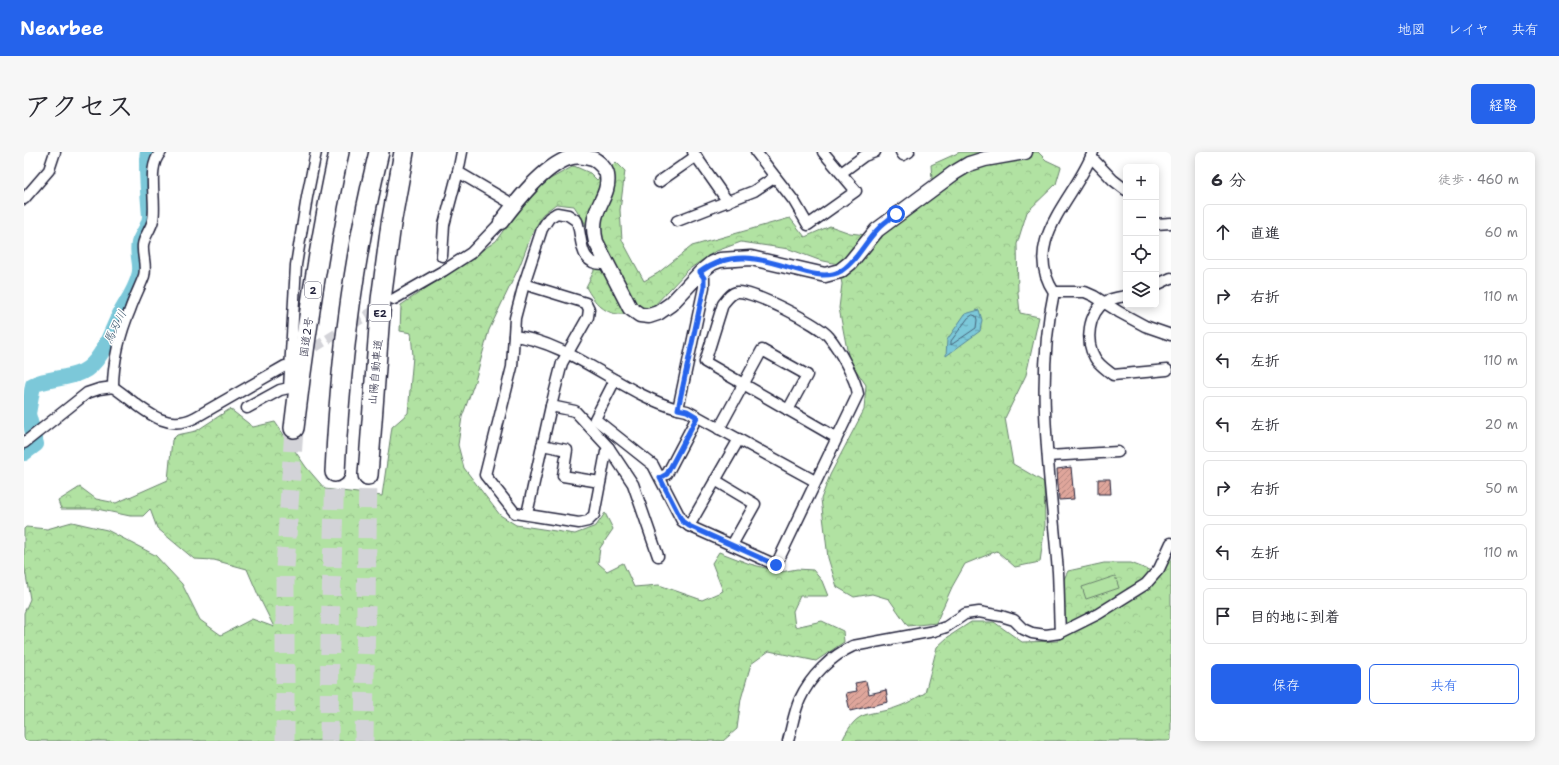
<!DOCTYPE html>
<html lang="ja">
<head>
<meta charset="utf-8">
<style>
	:root { --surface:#fff; --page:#f7f7f7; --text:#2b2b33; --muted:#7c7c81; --line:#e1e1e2; --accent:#2563eb }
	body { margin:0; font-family:"Shantell Sans","Klee One",sans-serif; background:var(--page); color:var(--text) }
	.controls { position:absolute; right:12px; top:12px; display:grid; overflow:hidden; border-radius:6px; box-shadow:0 2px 10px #0003 }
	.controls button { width:36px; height:36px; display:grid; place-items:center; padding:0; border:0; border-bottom:1px solid var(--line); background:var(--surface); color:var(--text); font:20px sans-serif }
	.stop { position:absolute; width:12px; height:12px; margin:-9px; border:3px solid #2563eb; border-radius:50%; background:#fff }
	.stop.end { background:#2563eb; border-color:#fff; box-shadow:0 1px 4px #0008 }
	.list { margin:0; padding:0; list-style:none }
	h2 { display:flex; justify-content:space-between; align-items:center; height:52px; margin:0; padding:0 16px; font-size:17px }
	h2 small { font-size:13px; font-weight:400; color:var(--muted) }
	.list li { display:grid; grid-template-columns:26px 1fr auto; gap:12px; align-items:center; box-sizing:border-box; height:56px; margin:0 8px 8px; padding:0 8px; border:1px solid var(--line); border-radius:6px }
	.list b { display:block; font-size:15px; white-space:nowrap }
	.list em { font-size:13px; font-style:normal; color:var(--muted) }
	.actions { display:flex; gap:8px; padding:12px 16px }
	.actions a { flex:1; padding:9px 0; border:1px solid var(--accent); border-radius:6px; text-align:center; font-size:14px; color:var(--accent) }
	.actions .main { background:var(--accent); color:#fff }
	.icon { flex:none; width:22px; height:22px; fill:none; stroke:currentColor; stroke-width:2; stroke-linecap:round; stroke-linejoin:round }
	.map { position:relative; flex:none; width:1147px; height:589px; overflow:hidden; border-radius:6px }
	header { display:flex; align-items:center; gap:24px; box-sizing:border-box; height:56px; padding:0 20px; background:var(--accent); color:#fff }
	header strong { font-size:19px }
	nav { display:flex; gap:22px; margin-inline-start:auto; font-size:14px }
	.intro { display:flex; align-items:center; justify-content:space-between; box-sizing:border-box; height:96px; padding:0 24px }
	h1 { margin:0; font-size:28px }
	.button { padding:10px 18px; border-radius:6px; background:var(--accent); color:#fff; font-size:14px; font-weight:700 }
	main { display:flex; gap:24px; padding:0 24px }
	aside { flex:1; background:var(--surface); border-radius:6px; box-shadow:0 2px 10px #0003 }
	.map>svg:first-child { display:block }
	.forest { fill:url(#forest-crowns); stroke:#6a826e }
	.pitch { fill:#b1e2a2; stroke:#6a826e }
	.water { fill:url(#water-ripples); stroke:#57869a }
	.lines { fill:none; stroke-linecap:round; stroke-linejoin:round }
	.shore { stroke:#46647a; stroke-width:1 }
	.river { stroke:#7bc8d9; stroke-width:16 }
	.building { fill:url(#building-hatch); stroke:#22223b }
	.street-tunnel { stroke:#d3d3d8; stroke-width:10; stroke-dasharray:10 5; stroke-linecap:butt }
	.highway-tunnel { stroke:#d3d3d8; stroke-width:19; stroke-dasharray:19 10; stroke-linecap:butt }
	.street-casing { stroke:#22223b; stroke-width:13 }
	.secondary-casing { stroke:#22223b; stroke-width:17 }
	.highway-casing { stroke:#22223b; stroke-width:22 }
	.street { stroke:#fff; stroke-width:10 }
	.secondary { stroke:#fff; stroke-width:14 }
	.highway { stroke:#fff; stroke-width:19 }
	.route { stroke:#2563eb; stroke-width:5 }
	.labels { text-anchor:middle; stroke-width:3; stroke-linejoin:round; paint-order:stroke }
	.shield { fill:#fff; stroke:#646476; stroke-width:1 }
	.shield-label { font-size:10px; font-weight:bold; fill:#22223b }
	.street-label { font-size:11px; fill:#22223b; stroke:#fff }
	.water-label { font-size:12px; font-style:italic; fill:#415c72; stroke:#fff }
</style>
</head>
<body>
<header>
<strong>Nearbee</strong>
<nav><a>地図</a><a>レイヤ</a><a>共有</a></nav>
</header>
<div class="intro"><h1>アクセス</h1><a class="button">経路</a></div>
<main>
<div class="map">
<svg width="1147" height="589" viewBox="0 0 1147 589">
	<defs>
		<pattern id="forest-crowns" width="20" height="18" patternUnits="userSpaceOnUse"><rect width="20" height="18" fill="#b1e2a2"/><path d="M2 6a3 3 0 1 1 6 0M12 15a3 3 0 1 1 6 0" fill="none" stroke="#98c28c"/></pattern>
		<pattern id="water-ripples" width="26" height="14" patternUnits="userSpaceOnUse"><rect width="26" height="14" fill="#7bc8d9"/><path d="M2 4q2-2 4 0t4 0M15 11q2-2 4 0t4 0" fill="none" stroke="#64a2b1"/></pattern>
		<pattern id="building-hatch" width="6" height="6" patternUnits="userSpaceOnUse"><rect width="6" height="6" fill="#dfa69b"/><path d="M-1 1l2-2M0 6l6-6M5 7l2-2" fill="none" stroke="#b48780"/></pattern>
	</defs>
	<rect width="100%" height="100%" fill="#fff"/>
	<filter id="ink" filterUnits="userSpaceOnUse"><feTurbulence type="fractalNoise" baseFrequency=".025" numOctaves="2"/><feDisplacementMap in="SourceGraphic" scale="8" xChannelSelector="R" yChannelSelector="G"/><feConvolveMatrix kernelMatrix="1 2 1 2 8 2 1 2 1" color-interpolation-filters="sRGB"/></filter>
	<g filter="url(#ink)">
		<!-- forest -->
		<g class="forest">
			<path d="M936,0H1014L1022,8L1037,15L1032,32L1003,60L993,92L994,141L996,161L1015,165L1002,223L981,266L989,312L1020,330L1021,373L1016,410L991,415L973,399L941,412L928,435L912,471L884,474L865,447L848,442L830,445L813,435L804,406L797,347L806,323L840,258L842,233L825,208L815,156L818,132L814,112L795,108L765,97L717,90L690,100L664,118L628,156C613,154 612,161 601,162C581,164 570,150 562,135L570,119L568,101L561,71L550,54L532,52L519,62L507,84L496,113L465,178L451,229L438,265L434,293L440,316L476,363L492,373L551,382L572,374L581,361L589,377L576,396L574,411L583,419L599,411L610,435L635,433L678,448L699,439L688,411L695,400L726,412L757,420L773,417L789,418L798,429L804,444H776L769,459L771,475L798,469L819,479L820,490L792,509L745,499L727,512L717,547L713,577L699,589H0V461L6,447L0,412V377L2,375L23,377L48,370L83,378L131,403L158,432L176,468L197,483L228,467L250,475L235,445L223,417L190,408L170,407L133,376L126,357L119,364H106L73,357H37L34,349L56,335L72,347L92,351L144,328L148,288L153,283L172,279L206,257L229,275L251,270L282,315L301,337L358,344L368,275L384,261L389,204L387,181L376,179L377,153L472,89L499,50L526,27L550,14L566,21L573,28L592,10L601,19L596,58L598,88L620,129L634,121L668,94L766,66L781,85L806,74L826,81L850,84L900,50L908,28L907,13Z"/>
			<path d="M1147,405V589H818C835,553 846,566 876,554C885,551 893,545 901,541L913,495L924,485L947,470H970L998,490L1034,489L1039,466V429L1044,419L1080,411H1107L1135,422L1144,412Z"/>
		</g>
		<!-- pitch -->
		<path class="pitch" d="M1091,424L1095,436L1062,447L1058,435Z"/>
		<!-- water -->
		<path class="water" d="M955,158L958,168L956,179L922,204L923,188L941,162Z"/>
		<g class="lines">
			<!-- shore -->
			<path class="shore" d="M949,163L952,164L953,168L952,176L927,193V189L944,166Z"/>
			<!-- river -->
			<path class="river" d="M0,301L12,292L4,262L9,233C24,226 43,227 58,220C78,211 87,179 96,162C103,149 111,139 115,124C119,113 112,103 115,91C118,82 126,74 126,64C125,52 121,8 124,0"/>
		</g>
		<!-- building -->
		<g class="building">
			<path d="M1047,315L1050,347L1035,348L1033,317Z"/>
			<path d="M1074,327H1086L1087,342H1074Z"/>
			<path d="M842,529L845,542L862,538L864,550L826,559L822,541L833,539L831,531Z"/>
		</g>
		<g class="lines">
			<!-- street-tunnel -->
			<path class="street-tunnel" d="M278,203L358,154"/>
			<!-- highway-tunnel -->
			<g class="highway-tunnel">
				<path d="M261,589V416L270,276"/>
				<path d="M305,589L306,481L311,320"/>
				<path d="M340,589L344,323"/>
			</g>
			<defs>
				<g id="street">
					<path d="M438,0L434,20L490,53"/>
					<path d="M669,0L704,50"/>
					<path d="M732,0L770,49L784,73L832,39L799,0"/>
					<path d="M877,0L879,3L885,0"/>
					<path d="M1067,5L1089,28L1102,38"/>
					<path d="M817,21L840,4L851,0"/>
					<path d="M635,30L672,4"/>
					<path d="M0,47L25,18L31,0"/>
					<path d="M653,69L730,39L751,25"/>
					<path d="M1132,72L1147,71"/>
					<path d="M418,104L420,73L434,20"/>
					<path d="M582,112C554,114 559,88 553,69L544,63L533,61L525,66L518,77L500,132L491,166L488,215L461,323L491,361L555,371L564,369L570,363L582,300L585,296"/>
					<path d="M677,120L680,126V135L654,257L663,259L791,329"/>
					<path d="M500,132L562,151L565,157L564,165L538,211L527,254L503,362"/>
					<path d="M1132,133L1147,126"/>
					<path d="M1030,140H1061L1070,144L1095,160L1121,174L1147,183"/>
					<path d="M1102,144C1096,145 1087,146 1081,150C1064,162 1061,189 1071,206C1075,213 1083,218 1089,223L1143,218"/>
					<path d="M370,147L419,119L447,101L477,70"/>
					<path d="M490,184C547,190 598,242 654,257"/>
					<path d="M591,228L571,267L629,313L658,369L665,374L752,413L834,242C832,228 815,197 805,185C796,173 728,138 713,140C707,141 703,147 699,152L681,210L813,286"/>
					<path d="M89,235C89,210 96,181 106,158C110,146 116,135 120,124C123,113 118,104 119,93C120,85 127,77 129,68C133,48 122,15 137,0"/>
					<path d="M527,254L551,259L585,296L609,332L634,404"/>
					<path d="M223,256L256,238L265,236L272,113L283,45L292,0"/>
					<path d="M695,277L738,198L783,223L764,258"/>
					<path d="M0,291L63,241L75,237L89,235C115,252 139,283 172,265L261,214"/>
					<path d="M518,293L543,298L539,324L576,330"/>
					<path d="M1024,304L1094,300"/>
					<path d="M636,325L643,322L673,265"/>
					<path d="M691,328L731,352L708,393"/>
					<path d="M665,374L715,287"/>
					<path d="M1036,481C1035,460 1035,440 1034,420C1027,328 1010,232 1030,140C996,89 1052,46 1069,0"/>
					<path d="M764,589C768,575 770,560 776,547C786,525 807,504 829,494L910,479L922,475L941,462L955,460L977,464L990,468L999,477L1008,481L1022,483L1036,481L1074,462L1122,432L1135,417L1147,391"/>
				</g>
				<path id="secondary" d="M477,70C493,49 519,15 545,6C553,3 562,5 569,7C574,9 582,17 583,23C586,40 574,51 571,66C569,75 570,82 572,90L606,156L616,163L625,164L634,161L647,152L677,120L688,111L696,108L727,106L801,123L816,119L826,111L853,78L930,21L945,12L961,7L1001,0"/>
				<g id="highway">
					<path d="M270,276C281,183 295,92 315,0"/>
					<path d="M311,320C316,213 329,105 355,0"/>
					<path d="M344,323L357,148L367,72L380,0"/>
				</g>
			</defs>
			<!-- street casing -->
			<use href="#street" class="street-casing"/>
			<!-- secondary casing -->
			<use href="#secondary" class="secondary-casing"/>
			<!-- highway casing -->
			<use href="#highway" class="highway-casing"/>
			<!-- street -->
			<use href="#street" class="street"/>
			<!-- secondary -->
			<use href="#secondary" class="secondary"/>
			<!-- highway -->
			<use href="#highway" class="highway"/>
		</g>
	</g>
	<g class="lines" filter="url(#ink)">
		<!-- route -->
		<path class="route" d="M752,413L665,374L658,369L636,326L643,322L673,265L663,259L654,257L680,135V126L676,120C729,81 783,138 817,119C832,110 841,90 853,78C858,72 865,67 872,62"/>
	</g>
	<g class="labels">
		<!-- shield labels -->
		<g class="shield">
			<rect x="281" y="130" width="16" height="16" rx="3"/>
			<rect x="345" y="153" width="22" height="16" rx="3"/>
		</g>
		<g class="shield-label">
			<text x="289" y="142">2</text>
			<text x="356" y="165">E2</text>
		</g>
		<!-- street labels -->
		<g class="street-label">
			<text transform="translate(282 185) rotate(-82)" y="4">国道2号</text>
			<text transform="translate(351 220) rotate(-85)" y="4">山陽自動車道</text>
		</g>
		<!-- water labels -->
		<g class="water-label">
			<text transform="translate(91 175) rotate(-63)" y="4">馬刃川</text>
		</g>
	</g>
</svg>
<div class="controls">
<button>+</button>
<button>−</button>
<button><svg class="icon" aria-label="locate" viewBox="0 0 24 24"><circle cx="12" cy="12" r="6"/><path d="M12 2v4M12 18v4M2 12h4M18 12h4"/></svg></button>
<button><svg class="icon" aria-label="layers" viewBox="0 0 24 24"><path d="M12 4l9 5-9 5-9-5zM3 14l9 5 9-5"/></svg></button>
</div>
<div class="stop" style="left:872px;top:62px"></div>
<div class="stop end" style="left:752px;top:413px"></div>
</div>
<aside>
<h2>6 分<small>徒歩 · 460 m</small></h2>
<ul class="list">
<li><svg class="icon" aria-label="ahead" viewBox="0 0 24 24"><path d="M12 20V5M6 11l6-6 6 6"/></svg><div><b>直進</b></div><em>60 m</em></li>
<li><svg class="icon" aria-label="right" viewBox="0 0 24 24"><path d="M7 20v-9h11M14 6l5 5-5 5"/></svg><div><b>右折</b></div><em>110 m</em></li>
<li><svg class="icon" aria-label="left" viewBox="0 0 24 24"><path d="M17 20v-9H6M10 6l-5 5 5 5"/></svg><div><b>左折</b></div><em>110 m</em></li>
<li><svg class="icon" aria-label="left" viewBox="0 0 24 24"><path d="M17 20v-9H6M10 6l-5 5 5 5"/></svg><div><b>左折</b></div><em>20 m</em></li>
<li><svg class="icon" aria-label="right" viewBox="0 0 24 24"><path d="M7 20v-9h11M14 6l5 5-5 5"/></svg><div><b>右折</b></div><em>50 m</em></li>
<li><svg class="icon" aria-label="left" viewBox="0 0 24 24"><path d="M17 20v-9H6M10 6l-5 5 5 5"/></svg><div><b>左折</b></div><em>110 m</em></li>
<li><svg class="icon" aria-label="arrive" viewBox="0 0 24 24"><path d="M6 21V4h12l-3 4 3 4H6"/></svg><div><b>目的地に到着</b></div></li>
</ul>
<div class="actions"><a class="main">保存</a><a>共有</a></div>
</aside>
</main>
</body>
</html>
